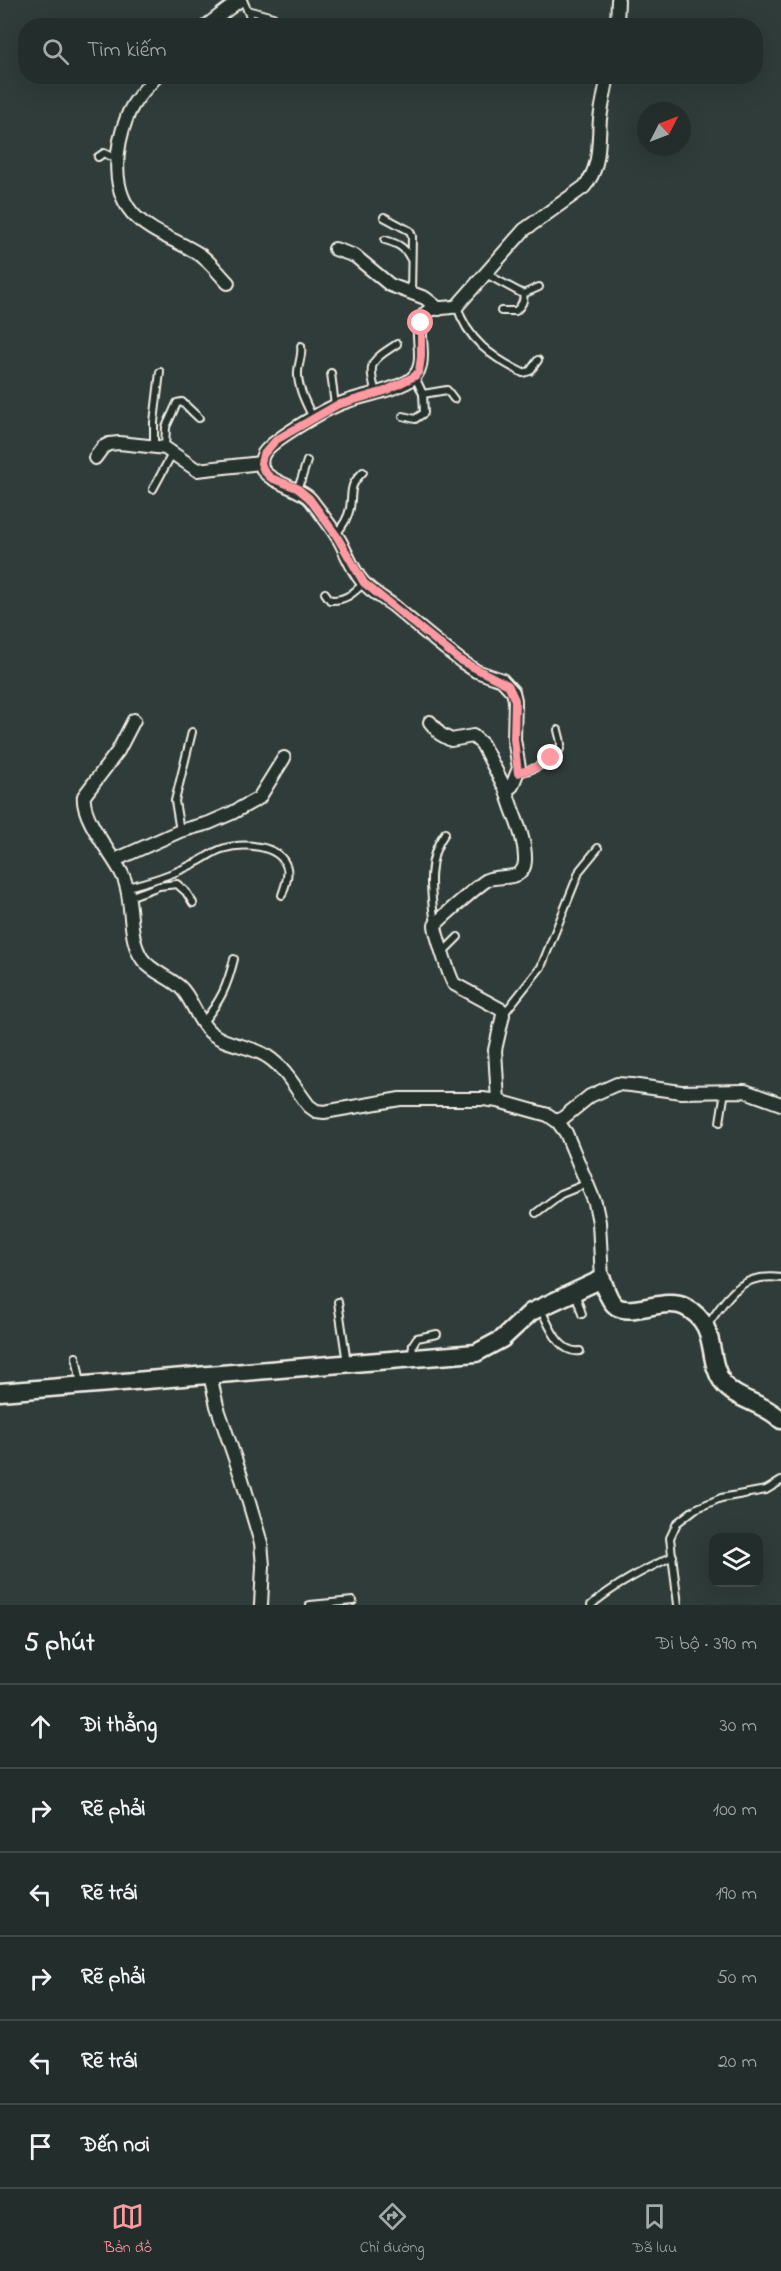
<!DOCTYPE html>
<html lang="vi">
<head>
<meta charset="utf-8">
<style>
	:root { --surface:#232d2c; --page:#2f3938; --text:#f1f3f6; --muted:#a3a8a9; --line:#404948; --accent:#ff9aa2 }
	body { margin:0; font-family:"Indie Flower",sans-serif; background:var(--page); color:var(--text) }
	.controls { position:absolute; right:18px; bottom:18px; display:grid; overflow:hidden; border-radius:12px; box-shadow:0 6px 24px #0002 }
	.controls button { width:54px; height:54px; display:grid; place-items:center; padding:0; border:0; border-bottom:2px solid var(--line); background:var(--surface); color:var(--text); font:30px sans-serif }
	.compass { position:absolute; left:637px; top:102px; width:54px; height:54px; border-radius:50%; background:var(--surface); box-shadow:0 6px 24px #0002; rotate:48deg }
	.stop { position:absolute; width:18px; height:18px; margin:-14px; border:4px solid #ff9aa2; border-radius:50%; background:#fff }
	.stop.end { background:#ff9aa2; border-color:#fff; box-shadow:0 2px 6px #0008 }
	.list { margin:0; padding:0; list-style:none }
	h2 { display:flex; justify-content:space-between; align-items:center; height:78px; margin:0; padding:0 24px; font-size:26px }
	h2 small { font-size:20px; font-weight:400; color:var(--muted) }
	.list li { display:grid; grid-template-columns:39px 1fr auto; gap:18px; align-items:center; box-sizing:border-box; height:84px; padding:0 24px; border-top:2px solid var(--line) }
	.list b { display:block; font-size:22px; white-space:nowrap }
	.list em { font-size:20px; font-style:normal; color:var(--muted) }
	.icon { flex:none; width:33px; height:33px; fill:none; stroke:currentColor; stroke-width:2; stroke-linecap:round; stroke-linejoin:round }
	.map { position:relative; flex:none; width:781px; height:1605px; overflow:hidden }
	.search { position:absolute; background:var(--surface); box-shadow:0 6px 24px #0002; left:18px; right:18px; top:18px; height:66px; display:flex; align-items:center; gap:15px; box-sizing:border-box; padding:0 21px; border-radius:24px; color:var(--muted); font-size:22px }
	.sheet { height:582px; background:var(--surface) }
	nav { display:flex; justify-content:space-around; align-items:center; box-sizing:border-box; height:84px; border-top:2px solid var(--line); background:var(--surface); font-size:16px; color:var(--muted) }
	nav a { display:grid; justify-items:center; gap:3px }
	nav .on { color:var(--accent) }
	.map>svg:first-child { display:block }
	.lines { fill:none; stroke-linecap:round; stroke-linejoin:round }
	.lane-casing { stroke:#f4f1e8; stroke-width:10 }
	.street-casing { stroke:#f4f1e8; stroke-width:16 }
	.secondary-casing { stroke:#f4f1e8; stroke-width:21 }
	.lane { stroke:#26332d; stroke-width:6 }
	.street { stroke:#26332d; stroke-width:12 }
	.secondary { stroke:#26332d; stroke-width:16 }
	.route { stroke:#ff9aa2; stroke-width:8 }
</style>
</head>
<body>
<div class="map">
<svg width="781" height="1605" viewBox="0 0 781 1605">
	<rect width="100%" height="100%" fill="#2f3c3a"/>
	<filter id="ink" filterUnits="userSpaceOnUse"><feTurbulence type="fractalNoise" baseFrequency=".0167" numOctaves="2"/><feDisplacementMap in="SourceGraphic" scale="12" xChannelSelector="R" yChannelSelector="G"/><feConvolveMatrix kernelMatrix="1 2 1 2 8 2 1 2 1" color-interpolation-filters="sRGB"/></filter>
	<g filter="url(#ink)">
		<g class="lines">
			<defs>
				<g id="lane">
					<path d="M243,0L254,26"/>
					<path d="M247,10L273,17"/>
					<path d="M98,157L104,153L118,160"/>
					<path d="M384,217L410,231L412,236L411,293"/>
					<path d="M385,240C396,243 405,247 410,258"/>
					<path d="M486,274L523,294C525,301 521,306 516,311H501"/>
					<path d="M523,294L539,287"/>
					<path d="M457,306C467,340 493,358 523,373L530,371L538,360"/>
					<path d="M301,346C303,356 297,365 298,376C299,391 307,405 313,418"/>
					<path d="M331,373L335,406"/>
					<path d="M376,393C367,362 371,361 397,344"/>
					<path d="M423,394L447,390L454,399"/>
					<path d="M403,416L415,419L424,413L423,394L415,377"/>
					<path d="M154,447V422L160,372"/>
					<path d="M165,447L166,427L177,403L182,402L199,418"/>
					<path d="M297,488L301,480L307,461"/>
					<path d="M153,489L172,454"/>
					<path d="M336,534C343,526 348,518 350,508C353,490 348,487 363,472"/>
					<path d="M325,593L330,600C346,601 353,593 364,583"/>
					<path d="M518,773C531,771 559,759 561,745C561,740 559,735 558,730"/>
					<path d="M180,831L175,801L192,732"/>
					<path d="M128,887C150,881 172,875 193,864C203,860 212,852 222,849C241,843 280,843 287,868C289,877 285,886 282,895"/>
					<path d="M129,897L159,886L177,884L186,892L193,903"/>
					<path d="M435,925C431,894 425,860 445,833"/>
					<path d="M443,952L458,937"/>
					<path d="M503,1015L541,967L580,870L598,848"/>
					<path d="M203,1022C221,1000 227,987 234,959"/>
					<path d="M720,1122L725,1091"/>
					<path d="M536,1213L561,1194L586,1184"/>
					<path d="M575,1292L582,1314"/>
					<path d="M338,1302L347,1363"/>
					<path d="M540,1308C549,1324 558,1354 580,1351"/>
					<path d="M706,1327C729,1296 739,1273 781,1278"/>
					<path d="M412,1355L413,1344L417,1338L437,1334"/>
					<path d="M76,1357L81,1384"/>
					<path d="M310,1605L353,1601"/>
					<path d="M591,1605C616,1584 644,1570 673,1556"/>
					<path d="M678,1605L670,1538L677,1523L695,1509L721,1498L766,1490L781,1481"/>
				</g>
				<g id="street">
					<path d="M206,26L240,0"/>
					<path d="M617,26L618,0"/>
					<path d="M157,76C145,89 133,101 127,117C115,148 110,192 136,217C154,234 179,241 199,254C210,261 219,274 228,283"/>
					<path d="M335,249L355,256L390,285L425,298L439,309"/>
					<path d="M95,458L103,447L109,444L119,443L148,446L165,448L197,470L261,463"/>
					<path d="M134,720L118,751L84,796C81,817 111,853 121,872C135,897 126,938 143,960C152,972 169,977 180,987C193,999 196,1020 210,1032C226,1046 251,1045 268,1057C285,1068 297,1091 309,1106L316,1111L324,1112L400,1099H483L498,1101L548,1115L558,1122L566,1133L595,1203L599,1222L602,1279"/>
					<path d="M430,722L440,734L451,740L473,736L482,744L506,790"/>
					<path d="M115,860L180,831L209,823L232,813L259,798L284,758"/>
					<path d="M498,1101L495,1050L503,1015L502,1010L454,984C450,978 435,932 435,925C440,919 481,883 487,880C500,874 524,883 525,861C526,836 512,814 506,790L512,786L519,768L514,739L515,700L513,692L502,680L476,671L461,661C438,643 416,625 394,606C383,598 370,591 362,581C352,569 347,554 340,541C331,526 321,513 311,500C299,485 251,481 263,455C269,441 326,409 342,403C363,395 386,393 407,382C436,367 408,327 427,312C434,306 449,309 457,306L524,230L584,187C601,168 598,143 600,119C602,105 605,91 608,76"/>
					<path d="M558,1122L590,1096L617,1084L631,1085L681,1092L745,1091L781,1104"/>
					<path d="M210,1375L217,1406L242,1479L261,1543L263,1566L261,1605"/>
				</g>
				<path id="secondary" d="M0,1392L476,1353L502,1339L531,1312L602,1279C605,1287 609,1302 617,1307C632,1316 666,1297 685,1307C720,1325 705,1357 723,1383C735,1400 765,1403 781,1420"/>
			</defs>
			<!-- lane casing -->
			<use href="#lane" class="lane-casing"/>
			<!-- street casing -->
			<use href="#street" class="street-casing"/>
			<!-- secondary casing -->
			<use href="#secondary" class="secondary-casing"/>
			<!-- lane -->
			<use href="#lane" class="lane"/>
			<!-- street -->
			<use href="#street" class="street"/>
			<!-- secondary -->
			<use href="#secondary" class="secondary"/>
		</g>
	</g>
	<g class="lines" filter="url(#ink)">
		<!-- route -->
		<path class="route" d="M421,323V357L419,371L415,376L385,391L337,405L276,440L263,455L261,463L264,471L271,478L297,488L309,498L336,535L364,583L461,661L508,685L515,700L514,739L518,773L537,767L551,758"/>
	</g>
</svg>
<div class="controls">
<button><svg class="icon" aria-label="layers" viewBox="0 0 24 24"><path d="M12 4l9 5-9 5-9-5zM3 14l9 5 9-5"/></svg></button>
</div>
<svg class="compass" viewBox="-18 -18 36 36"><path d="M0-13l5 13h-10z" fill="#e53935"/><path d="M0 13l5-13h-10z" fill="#a3a8a9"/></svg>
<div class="stop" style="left:421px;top:323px"></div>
<div class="stop end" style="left:551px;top:758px"></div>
<div class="search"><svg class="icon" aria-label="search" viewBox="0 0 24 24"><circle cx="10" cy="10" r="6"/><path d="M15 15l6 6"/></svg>Tìm kiếm</div>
</div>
<section class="sheet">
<h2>5 phút<small>Đi bộ · 390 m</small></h2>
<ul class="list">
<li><svg class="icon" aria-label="ahead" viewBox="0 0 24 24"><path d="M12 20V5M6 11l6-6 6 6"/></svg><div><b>Đi thẳng</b></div><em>30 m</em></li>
<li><svg class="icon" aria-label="right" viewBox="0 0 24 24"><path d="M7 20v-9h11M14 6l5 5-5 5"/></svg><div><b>Rẽ phải</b></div><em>100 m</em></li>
<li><svg class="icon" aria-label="left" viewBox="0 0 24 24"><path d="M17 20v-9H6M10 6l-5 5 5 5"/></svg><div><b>Rẽ trái</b></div><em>190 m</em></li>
<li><svg class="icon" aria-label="right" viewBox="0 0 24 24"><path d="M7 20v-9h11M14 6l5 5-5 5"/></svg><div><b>Rẽ phải</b></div><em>50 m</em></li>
<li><svg class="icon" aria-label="left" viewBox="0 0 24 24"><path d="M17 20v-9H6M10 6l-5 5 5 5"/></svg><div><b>Rẽ trái</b></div><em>20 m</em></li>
<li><svg class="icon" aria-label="arrive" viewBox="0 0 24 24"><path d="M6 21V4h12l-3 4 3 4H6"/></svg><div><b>Đến nơi</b></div></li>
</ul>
</section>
<nav>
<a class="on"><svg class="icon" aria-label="map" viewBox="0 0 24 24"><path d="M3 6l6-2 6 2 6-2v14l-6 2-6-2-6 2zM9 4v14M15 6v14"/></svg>Bản đồ</a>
<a><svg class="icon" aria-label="directions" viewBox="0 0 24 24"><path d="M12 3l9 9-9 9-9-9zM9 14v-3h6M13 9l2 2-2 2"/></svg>Chỉ đường</a>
<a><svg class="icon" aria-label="saved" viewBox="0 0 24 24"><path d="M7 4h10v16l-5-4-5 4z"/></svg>Đã lưu</a>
</nav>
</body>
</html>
